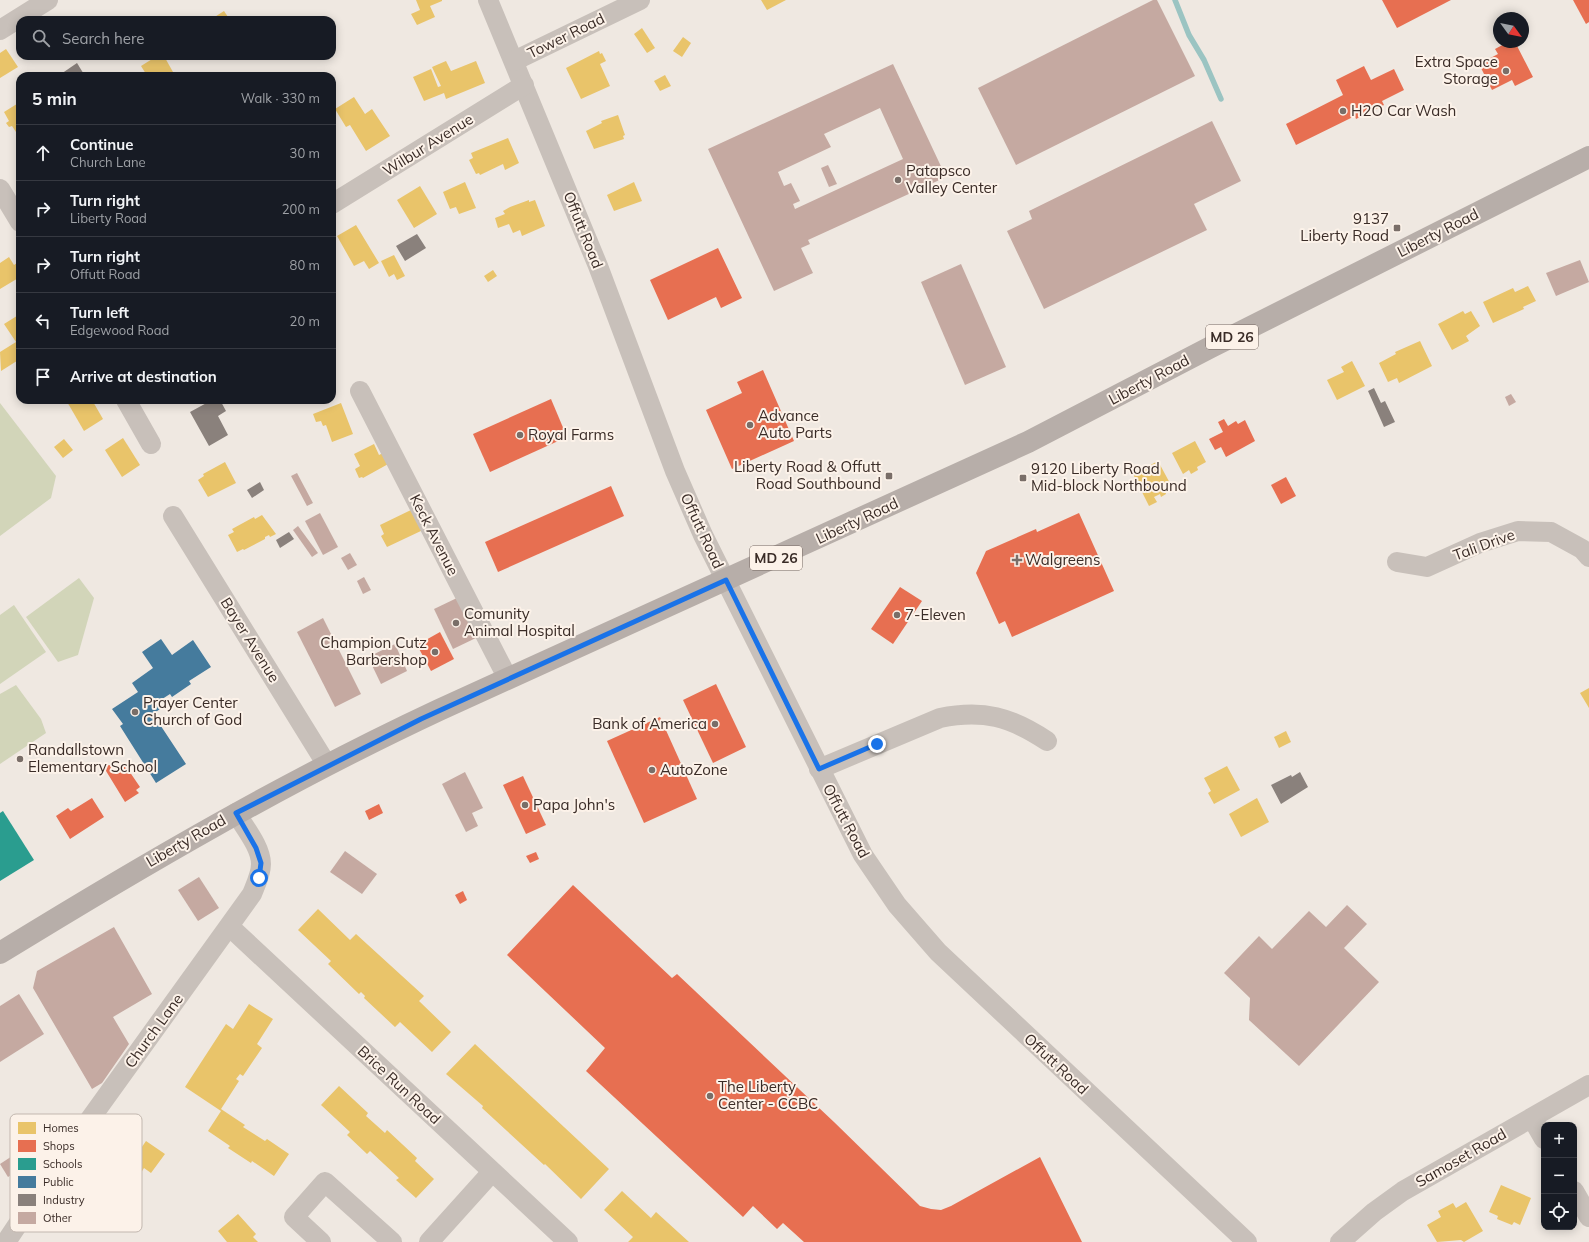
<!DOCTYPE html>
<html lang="en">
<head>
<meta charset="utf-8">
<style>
	:root { --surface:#171b24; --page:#20242c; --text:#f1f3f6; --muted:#9ea1a6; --line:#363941 }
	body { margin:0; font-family:Mulish,sans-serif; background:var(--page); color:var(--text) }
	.controls { position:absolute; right:12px; bottom:12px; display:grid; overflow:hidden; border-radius:8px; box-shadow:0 2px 10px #0003 }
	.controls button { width:36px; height:36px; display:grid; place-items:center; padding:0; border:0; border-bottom:1px solid var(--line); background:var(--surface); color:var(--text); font:20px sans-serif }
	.compass { position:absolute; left:1493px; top:12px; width:36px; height:36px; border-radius:50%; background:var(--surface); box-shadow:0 2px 10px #0003; rotate:123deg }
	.stop { position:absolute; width:12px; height:12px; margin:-9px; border:3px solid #1a73e8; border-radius:50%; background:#fff }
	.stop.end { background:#1a73e8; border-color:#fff; box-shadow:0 1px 4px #0008 }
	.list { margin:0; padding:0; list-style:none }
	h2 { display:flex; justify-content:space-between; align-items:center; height:52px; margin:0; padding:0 16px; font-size:17px }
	h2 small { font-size:13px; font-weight:400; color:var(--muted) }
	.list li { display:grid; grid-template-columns:26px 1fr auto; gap:12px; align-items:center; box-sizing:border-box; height:56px; padding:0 16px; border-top:1px solid var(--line) }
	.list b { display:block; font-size:15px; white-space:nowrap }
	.list p { margin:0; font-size:13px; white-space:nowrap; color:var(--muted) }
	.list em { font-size:13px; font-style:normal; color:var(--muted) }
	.icon { flex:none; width:22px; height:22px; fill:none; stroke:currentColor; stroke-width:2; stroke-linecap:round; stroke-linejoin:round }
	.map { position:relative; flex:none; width:1589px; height:1242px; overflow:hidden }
	.search { position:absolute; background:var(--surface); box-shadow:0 2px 10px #0003; left:16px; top:16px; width:320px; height:44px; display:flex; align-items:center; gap:10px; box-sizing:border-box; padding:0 14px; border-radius:12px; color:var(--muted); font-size:15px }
	.panel { position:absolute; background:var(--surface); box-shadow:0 2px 10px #0003; left:16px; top:72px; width:320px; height:332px; border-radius:12px }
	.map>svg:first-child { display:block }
	.green { fill:#d2d5b9 }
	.homes { fill:#e9c46a }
	.shops { fill:#e76f51 }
	.schools { fill:#2a9d8f }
	.public { fill:#457b9d }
	.industry { fill:#8a817c }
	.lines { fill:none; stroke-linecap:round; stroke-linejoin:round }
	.stream { stroke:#9bc4c2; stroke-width:5.5 }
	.building { fill:#c5a9a1; fill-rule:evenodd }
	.minor { stroke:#c8c0ba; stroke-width:20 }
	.major { stroke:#b7aea9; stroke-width:22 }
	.route { stroke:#1a73e8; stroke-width:5 }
	.poi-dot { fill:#796e68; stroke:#fcf2e9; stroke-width:1.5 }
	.labels { text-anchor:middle; stroke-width:4; stroke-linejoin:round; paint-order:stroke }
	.shield { fill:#fcf2e9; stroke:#746761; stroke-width:1 }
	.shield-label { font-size:14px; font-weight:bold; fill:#3a2c27 }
	.street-label { font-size:15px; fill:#3a2c27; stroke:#fcf2e9 }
	.poi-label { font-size:15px; fill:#3a2c27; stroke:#fcf2e9; text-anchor:start }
	.key { fill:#fcf2e9; stroke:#c2b7af; stroke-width:1 }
	.key-label { font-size:11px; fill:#3a2c27 }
</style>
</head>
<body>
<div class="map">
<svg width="1589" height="1242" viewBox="0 0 1589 1242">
	<rect width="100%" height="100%" fill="#efe8e1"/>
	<!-- green -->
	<g class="green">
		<path d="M0,403L56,476L51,498L0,536Z"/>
		<path d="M79,578L94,598L78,655L58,662L26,617Z"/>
		<path d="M14,605L46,652L0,684V615Z"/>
		<path d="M16,685L41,719L46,733L0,764V694Z"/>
	</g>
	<!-- homes -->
	<g class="homes">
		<path d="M416,0H442V1L430,6L435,17L417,25L411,14L420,10Z"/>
		<path d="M761,0H786L767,10Z"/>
		<path d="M224,11L230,20H210Z"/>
		<path d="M642,28L655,48L647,53L634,34Z"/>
		<path d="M683,37L691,43L682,57L673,51Z"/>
		<path d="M6,49L18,67L0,78V53Z"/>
		<path d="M599,51L600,54L602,53L606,61L600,64L610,86L581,99L566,68Z"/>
		<path d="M157,56H164L173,72L171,73L173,76H144L146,74L141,66Z"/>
		<path d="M446,61L451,71L476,61L485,83L446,99L444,93L424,101L413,77L431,69L438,87L441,86L432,67Z"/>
		<path d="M665,75L671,86L660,91L654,81Z"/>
		<path d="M354,97L365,114L372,109L390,136L366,151L350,125L346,127L335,109Z"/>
		<path d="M20,102V134L18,135L12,126L9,127L6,123L9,121L4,112Z"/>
		<path d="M618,115L625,135L623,136L624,139L594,149L586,131L602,123L601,121Z"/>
		<path d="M508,138L519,163L505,170L503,164L480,175L479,173L476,174L469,160L473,158L471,153Z"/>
		<path d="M465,182L476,208L459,214L456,207L450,209L443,192Z"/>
		<path d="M634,182L642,201L614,211L607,195Z"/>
		<path d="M420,186L437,214L414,228L397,200Z"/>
		<path d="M529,200V202L535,200L545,226L522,236L520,230L513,233L509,224L498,228L495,218L505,214L503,211L510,207Z"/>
		<path d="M356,225L379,263L369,269L364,261L354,266L337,236Z"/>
		<path d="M394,255L405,276L397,280L394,274L389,277L381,261Z"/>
		<path d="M9,257L14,265L17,263L20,267V277L0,289V263Z"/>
		<path d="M493,270L497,276L488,282L484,276Z"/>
		<path d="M1528,286L1536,301L1523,307L1524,309L1493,323L1483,302L1513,288L1515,292Z"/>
		<path d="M1463,311L1465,314L1471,311L1480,326L1466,336L1469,341L1452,350L1438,324Z"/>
		<path d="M20,314V359L1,371L0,352L16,342L4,324Z"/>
		<path d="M1420,341L1432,366L1399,383L1397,378L1388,382L1379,363L1396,354L1395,352Z"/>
		<path d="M1352,361L1365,386L1337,400L1327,380L1344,372L1341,367Z"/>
		<path d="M66,400H92L103,419L84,431Z"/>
		<path d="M341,403L353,434L332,442L326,425L323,426L321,421L316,422L313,414Z"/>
		<path d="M123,438L140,465L122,477L105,450Z"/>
		<path d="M64,439L73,450L63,458L54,447Z"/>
		<path d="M1195,441L1206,462L1197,467L1198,470L1191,474L1189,470L1183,474L1172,453Z"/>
		<path d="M374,444L379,455L385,452L390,463L363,478L362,477L359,478L355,469L360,466L354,454Z"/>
		<path d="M1158,461L1172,487L1165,491L1166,494L1161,497L1160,494L1154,497L1157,502L1149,506L1133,474Z"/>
		<path d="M225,462L236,483L208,497L198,480L204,476L203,474Z"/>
		<path d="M413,509L423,530L387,547L381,536L384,534L380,525Z"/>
		<path d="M262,515L276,534L270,537L269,535L265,537V539L244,550L243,549L237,552L228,535L234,532L232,529L254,517L255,519Z"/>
		<path d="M1589,688V708L1580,693Z"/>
		<path d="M1286,731L1291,742L1279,748L1274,737Z"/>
		<path d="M1227,766L1240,790L1214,804L1208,793L1211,791L1204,778Z"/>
		<path d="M1257,798L1269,822L1241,837L1229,814Z"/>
		<path d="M318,909L350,940L356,934L424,996L419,1001L451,1032L432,1052L400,1022L395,1027L364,998L365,996L361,992L359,994L328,964L331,961L298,930Z"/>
		<path d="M249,1004L273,1019L257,1044L262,1048L243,1076L240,1074L236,1079L239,1081L221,1109L245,1125L243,1127L265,1141L267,1139L289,1154L274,1176L252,1161L251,1163L228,1148L230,1146L208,1131L221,1111L185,1087L226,1024L233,1029Z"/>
		<path d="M475,1044L609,1169L581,1199L545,1164L544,1165L482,1108L483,1106L446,1074Z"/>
		<path d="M339,1086L368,1113L366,1116L385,1133L387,1130L417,1158L415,1161L434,1179L416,1198L396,1180L399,1178L370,1151L367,1154L347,1135L350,1132L321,1105Z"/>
		<path d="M146,1141L165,1154L151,1173L144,1168L141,1173L133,1167L137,1163L133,1160Z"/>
		<path d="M1501,1185L1531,1198L1520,1225L1514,1222L1512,1225L1497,1219L1498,1216L1489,1212Z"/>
		<path d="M622,1191L651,1218L656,1212L689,1242H628L633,1237L604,1210Z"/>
		<path d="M1466,1202L1483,1231L1464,1242L1461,1240L1437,1242L1427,1225L1441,1217L1438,1211L1453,1203L1456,1208Z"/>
		<path d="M238,1214L256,1234L253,1237L258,1242H227L218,1231Z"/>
	</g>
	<!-- shops -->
	<g class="shops">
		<path d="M1382,0H1451L1397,28Z"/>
		<path d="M1573,0H1589V22L1586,24Z"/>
		<path d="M1508,42H1515L1533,77L1515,86L1512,80L1492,90L1479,64L1498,54L1495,49Z"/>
		<path d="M1364,66L1371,80L1394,69L1404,90L1382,101L1384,105L1356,119L1355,116L1296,145L1286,124L1343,95L1336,80Z"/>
		<path d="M718,248L742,298L721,308L716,297L668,320L650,280Z"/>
		<path d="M763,370L794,441L732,469L706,410L742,393L737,382Z"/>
		<path d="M551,399L567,437L490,472L473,434Z"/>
		<path d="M1224,419L1228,426L1236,421L1238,424L1245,420L1255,441L1226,457L1221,447L1215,450L1209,439L1223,432L1218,422Z"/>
		<path d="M1286,477L1296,496L1281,504L1271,485Z"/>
		<path d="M611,486L624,516L498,572L485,542Z"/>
		<path d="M1079,513L1114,591L1012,637L1005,621L999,624L976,573L986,551L1036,529L1037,532Z"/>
		<path d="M900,587L922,601L893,644L871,629Z"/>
		<path d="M440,632L454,659L431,671L417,645Z"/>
		<path d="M716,684L746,747L713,763L683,700Z"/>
		<path d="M660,717L697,799L644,823L607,741Z"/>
		<path d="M119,760L123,766L125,765L140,787L136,790L139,793L125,802L103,766L110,765L115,772L117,770L113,764Z"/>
		<path d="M523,776L546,825L526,834L503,785Z"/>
		<path d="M92,798L104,817L70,839L56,816L68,808L71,811Z"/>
		<path d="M379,804L383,813L369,820L365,811Z"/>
		<path d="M536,852L539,859L530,863L526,856Z"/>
		<path d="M573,885L672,978L677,974L834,1122L920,1206L931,1209L941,1210L951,1206L1040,1157L1082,1242H804L783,1223L777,1229L753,1206L743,1217L586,1071L605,1048L507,955Z"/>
		<path d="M463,891L467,900L460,904L455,895Z"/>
	</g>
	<!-- schools -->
	<path class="schools" d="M3,811L34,860L0,881V813Z"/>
	<!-- public -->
	<path class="public" d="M161,639L172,655L193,640L211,667L189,681L191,684L172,697L170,694L156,703L160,709L153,714L186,764L156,783L120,726L123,724L112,709L138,692L132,683L153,668L142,652Z"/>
	<!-- industry -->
	<g class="industry">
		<path d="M77,63L85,76H58Z"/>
		<path d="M417,234L426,248L405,261L396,246Z"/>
		<path d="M1374,388L1381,403L1385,401L1395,422L1384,427L1368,391Z"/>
		<path d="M212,400H220L226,411L218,416L228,435L209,446L190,412Z"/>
		<path d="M260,482L264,490L252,498L247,490Z"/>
		<path d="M289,532L294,539L280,548L276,540Z"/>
		<path d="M1300,772L1308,787L1281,804L1271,785L1291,775L1292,777Z"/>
	</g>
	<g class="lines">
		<!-- stream -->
		<path class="stream" d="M1175,0L1189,35L1204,60L1221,99"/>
	</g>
	<!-- building -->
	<g class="building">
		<path d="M1153,0H1157L1195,76L1016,165L978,88Z"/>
		<path d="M893,64L946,177L808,240L810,244L801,248L813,273L774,291L708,149ZM880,108L903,159L795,209L793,204L800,201L791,183L784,186L778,172L831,147L824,134Z"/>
		<path d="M1212,121L1241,181L1194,204L1207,230L1044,309L1007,231L1032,219L1029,211Z"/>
		<path d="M828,165L837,184L829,187L821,168Z"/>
		<path d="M1580,260L1589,282L1556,296L1546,273Z"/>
		<path d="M961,264L1006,367L965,385L921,282Z"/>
		<path d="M1511,394L1516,402L1509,406L1505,397Z"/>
		<path d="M297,473L313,503L307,506L291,476Z"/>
		<path d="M320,513L338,547L323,555L305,521Z"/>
		<path d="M298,526L318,553L312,557L293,530Z"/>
		<path d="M350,553L357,565L348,570L341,558Z"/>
		<path d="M364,577L371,590L363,594L357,581Z"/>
		<path d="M459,597L478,637L453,649L434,609Z"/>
		<path d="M323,618L361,694L335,707L297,632Z"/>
		<path d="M395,644L407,671L381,684L368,657Z"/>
		<path d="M465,772L483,808L472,813L478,826L466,832L442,784Z"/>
		<path d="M345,851L377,874L362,894L330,872Z"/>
		<path d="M199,877L219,908L198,921L178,890Z"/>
		<path d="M1347,905L1367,924L1344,948L1379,982L1299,1066L1249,1020L1250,998L1224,973L1259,936L1272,949L1309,911L1326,927Z"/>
		<path d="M114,927L152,994L113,1017L129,1044L102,1083L92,1089L33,988L37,971Z"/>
		<path d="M19,994L44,1034L0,1062V1006Z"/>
		<path d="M29,1145L38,1158L8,1177L0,1164Z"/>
	</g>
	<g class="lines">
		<!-- minor -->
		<g class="minor">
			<path d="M488,0L598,266L675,471L703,535L863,855L897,905L938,952L1247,1242"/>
			<path d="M0,30L48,0"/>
			<path d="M514,61L640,0"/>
			<path d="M0,189L20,222"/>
			<path d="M332,204L524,85"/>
			<path d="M360,391L508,679"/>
			<path d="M126,400L151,444"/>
			<path d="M173,516L327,765"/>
			<path d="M1397,562L1427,567L1480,543L1518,531L1551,532L1582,549L1589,557"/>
			<path d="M819,769L940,718C983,709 1011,717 1047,741"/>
			<path d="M230,927L568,1242"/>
			<path d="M1532,1118L1544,1139"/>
			<path d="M1574,1191L1589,1217"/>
			<path d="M6,1242L62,1158L252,894C256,884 261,874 261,864C261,847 244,827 236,813"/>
			<path d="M321,1242L294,1217L325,1182L392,1242"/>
			<path d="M429,1242L492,1172"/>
			<path d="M1340,1242L1374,1212L1403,1191L1589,1085"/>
		</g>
		<!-- major -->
		<path class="major" d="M0,953C143,865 287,781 439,710L1028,442L1211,347L1589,157"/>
	</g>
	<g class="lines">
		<!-- route -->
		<path class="route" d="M259,878L261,863L256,848L236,813L421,719L726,580L819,769L877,744"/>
	</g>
	<!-- markers -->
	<g class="poi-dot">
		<circle cx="1506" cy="71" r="4"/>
		<circle cx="1343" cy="111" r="4"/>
		<circle cx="898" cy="180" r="4"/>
		<rect x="1393" y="224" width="8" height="8" rx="2"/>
		<circle cx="750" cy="425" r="4"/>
		<circle cx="520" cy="435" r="4"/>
		<rect x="885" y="472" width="8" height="8" rx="2"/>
		<rect x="1019" y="474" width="8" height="8" rx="2"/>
		<path d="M1015 554h4v4h4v4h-4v4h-4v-4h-4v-4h4z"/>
		<circle cx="897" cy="615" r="4"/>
		<circle cx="456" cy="623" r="4"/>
		<circle cx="435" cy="652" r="4"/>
		<circle cx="135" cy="712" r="4"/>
		<circle cx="715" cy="724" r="4"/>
		<circle cx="20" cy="759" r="4"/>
		<circle cx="652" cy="770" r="4"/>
		<circle cx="525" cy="805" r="4"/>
		<circle cx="710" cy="1096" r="4"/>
	</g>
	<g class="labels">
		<!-- shield labels -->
		<g class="shield">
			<rect x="1206" y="325" width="52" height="24" rx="3"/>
			<rect x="750" y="546" width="52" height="24" rx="3"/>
		</g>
		<g class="shield-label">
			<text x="1232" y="342">MD 26</text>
			<text x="776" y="563">MD 26</text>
		</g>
		<!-- street labels -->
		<g class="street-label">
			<text transform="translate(566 36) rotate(-26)" y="5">Tower Road</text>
			<text transform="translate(428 145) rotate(-32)" y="5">Wilbur Avenue</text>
			<text transform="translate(583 230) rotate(68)" y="5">Offutt Road</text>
			<text transform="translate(1438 233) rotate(-27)" y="5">Liberty Road</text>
			<text transform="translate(1149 380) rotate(-28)" y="5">Liberty Road</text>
			<text transform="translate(857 521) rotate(-25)" y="5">Liberty Road</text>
			<text transform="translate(702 531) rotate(65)" y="5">Offutt Road</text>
			<text transform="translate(434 535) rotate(63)" y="5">Keck Avenue</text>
			<text transform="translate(1484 545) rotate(-20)" y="5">Tali Drive</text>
			<text transform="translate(250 640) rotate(58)" y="5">Bayer Avenue</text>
			<text transform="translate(846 821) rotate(62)" y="5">Offutt Road</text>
			<text transform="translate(186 841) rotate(-30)" y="5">Liberty Road</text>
			<text transform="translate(154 1031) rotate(-54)" y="5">Church Lane</text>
			<text transform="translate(1056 1064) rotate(43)" y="5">Offutt Road</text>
			<text transform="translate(399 1085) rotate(43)" y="5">Brice Run Road</text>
			<text transform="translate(1461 1158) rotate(-30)" y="5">Samoset Road</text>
		</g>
		<!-- poi labels -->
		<g class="poi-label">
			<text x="1498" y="67" text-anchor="end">Extra Space<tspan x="1498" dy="17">Storage</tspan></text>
			<text x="1351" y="116">H2O Car Wash</text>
			<text x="906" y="176">Patapsco<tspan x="906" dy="17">Valley Center</tspan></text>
			<text x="1389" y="224" text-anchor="end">9137<tspan x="1389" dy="17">Liberty Road</tspan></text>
			<text x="758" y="421">Advance<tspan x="758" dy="17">Auto Parts</tspan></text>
			<text x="528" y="440">Royal Farms</text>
			<text x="881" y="472" text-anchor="end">Liberty Road &amp; Offutt<tspan x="881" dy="17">Road Southbound</tspan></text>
			<text x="1031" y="474">9120 Liberty Road<tspan x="1031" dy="17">Mid-block Northbound</tspan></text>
			<text x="1025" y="565">Walgreens</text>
			<text x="464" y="619">Comunity<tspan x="464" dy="17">Animal Hospital</tspan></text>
			<text x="905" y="620">7-Eleven</text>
			<text x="427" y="648" text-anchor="end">Champion Cutz<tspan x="427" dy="17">Barbershop</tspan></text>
			<text x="143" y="708">Prayer Center<tspan x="143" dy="17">Church of God</tspan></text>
			<text x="707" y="729" text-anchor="end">Bank of America</text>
			<text x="28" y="755">Randallstown<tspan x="28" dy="17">Elementary School</tspan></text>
			<text x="660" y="775">AutoZone</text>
			<text x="533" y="810">Papa John's</text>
			<text x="718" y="1092">The Liberty<tspan x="718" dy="17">Center - CCBC</tspan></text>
		</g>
	</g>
	<!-- legend -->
	<rect x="10" y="1114" width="132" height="118" rx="6" class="key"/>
	<rect x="18" y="1122" width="18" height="12" fill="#e9c46a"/>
	<rect x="18" y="1140" width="18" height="12" fill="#e76f51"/>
	<rect x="18" y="1158" width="18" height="12" fill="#2a9d8f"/>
	<rect x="18" y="1176" width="18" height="12" fill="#457b9d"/>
	<rect x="18" y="1194" width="18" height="12" fill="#8a817c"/>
	<rect x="18" y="1212" width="18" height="12" fill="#c5a9a1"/>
	<g class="key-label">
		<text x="43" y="1132">Homes</text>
		<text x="43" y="1150">Shops</text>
		<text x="43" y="1168">Schools</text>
		<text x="43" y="1186">Public</text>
		<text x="43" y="1204">Industry</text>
		<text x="43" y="1222">Other</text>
	</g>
</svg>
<div class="controls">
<button>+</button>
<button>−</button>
<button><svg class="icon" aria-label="locate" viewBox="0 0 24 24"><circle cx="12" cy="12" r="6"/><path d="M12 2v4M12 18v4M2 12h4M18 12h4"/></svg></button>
</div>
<svg class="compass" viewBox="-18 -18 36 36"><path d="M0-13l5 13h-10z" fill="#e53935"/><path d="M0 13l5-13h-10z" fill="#9ea1a6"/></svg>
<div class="stop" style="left:259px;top:878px"></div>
<div class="stop end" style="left:877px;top:744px"></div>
<div class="search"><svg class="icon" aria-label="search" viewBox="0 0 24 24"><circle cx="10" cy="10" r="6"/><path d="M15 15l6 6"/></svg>Search here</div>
<section class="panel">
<h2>5 min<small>Walk · 330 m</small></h2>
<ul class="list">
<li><svg class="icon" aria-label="ahead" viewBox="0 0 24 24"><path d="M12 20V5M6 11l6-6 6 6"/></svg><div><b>Continue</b><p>Church Lane</p></div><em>30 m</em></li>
<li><svg class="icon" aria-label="right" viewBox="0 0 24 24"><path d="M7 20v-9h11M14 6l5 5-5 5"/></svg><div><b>Turn right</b><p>Liberty Road</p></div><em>200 m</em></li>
<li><svg class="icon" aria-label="right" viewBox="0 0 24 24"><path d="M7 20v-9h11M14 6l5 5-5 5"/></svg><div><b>Turn right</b><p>Offutt Road</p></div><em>80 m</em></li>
<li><svg class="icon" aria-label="left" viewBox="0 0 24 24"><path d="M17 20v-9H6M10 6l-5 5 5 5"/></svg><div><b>Turn left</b><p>Edgewood Road</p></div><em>20 m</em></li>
<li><svg class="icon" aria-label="arrive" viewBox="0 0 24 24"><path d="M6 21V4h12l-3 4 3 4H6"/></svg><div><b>Arrive at destination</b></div></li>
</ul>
</section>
</div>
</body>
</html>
